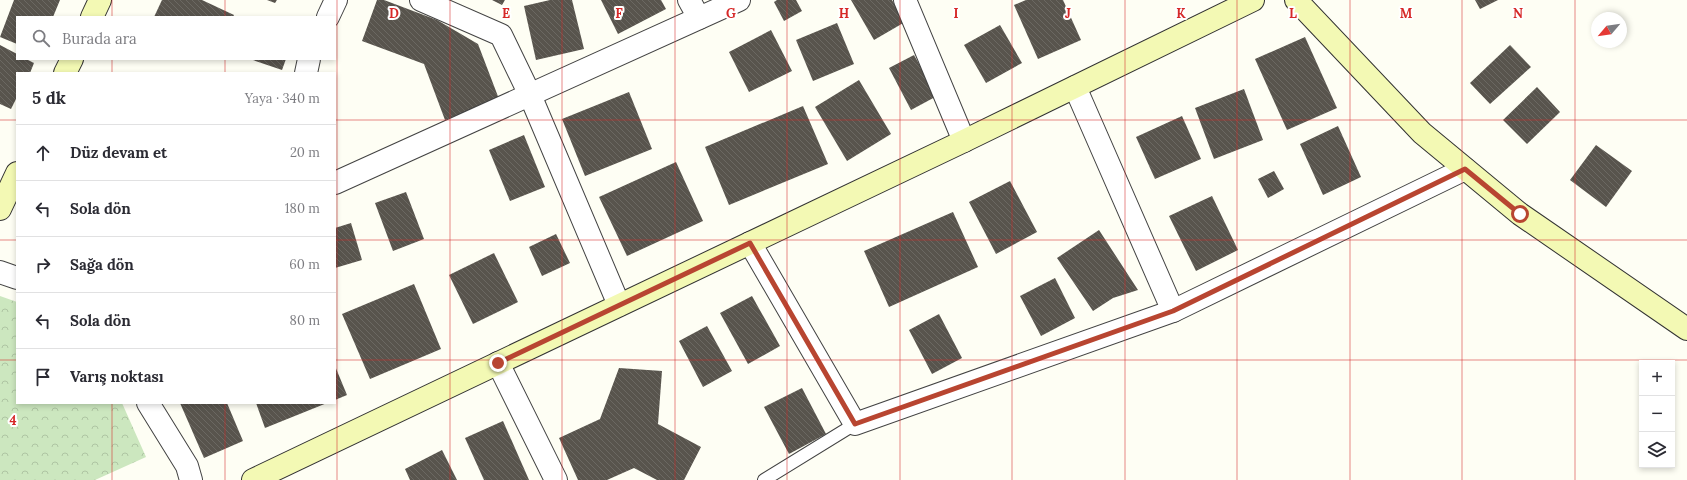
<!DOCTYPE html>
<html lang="tr">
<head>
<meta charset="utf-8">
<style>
	:root { --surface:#fff; --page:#f2f2f3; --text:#2b2b33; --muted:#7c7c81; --line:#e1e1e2 }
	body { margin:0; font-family:Lora,serif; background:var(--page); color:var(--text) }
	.controls { position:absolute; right:12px; bottom:12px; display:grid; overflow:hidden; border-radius:0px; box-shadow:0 2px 6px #0003 }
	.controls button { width:36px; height:36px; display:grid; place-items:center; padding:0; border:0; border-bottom:1px solid var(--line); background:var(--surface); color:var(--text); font:20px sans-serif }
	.compass { position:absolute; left:1591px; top:12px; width:36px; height:36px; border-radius:50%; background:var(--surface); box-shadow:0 2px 6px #0003; rotate:241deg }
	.stop { position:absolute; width:12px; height:12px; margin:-9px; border:3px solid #b84531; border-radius:50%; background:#fff }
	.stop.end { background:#b84531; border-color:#fff; box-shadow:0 1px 4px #0008 }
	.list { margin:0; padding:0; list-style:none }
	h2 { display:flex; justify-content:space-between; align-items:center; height:52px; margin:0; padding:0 16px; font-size:17px }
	h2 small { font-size:13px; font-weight:400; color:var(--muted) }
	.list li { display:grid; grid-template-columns:26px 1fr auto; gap:12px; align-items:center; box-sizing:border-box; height:56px; padding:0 16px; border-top:1px solid var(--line) }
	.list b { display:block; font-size:15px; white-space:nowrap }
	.list em { font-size:13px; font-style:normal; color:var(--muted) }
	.icon { flex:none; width:22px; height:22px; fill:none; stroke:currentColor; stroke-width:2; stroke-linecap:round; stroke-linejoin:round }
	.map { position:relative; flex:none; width:1687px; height:480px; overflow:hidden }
	.search { position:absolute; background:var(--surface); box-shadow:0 2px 6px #0003; left:16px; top:16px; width:320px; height:44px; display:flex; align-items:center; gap:10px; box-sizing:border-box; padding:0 14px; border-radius:0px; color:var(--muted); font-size:15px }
	.panel { position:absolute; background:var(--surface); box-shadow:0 2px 6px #0003; left:16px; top:72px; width:320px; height:332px; border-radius:0px }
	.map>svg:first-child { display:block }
	.park { fill:url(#park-crowns) }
	.building { fill:url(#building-back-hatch) }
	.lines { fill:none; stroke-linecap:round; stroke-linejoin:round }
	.lane-casing { stroke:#434343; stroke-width:14 }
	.street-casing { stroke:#434343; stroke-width:24 }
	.secondary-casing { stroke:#323232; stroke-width:24 }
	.lane { stroke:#fff; stroke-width:12 }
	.street { stroke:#fff; stroke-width:22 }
	.secondary { stroke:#f3f9b4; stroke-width:22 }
	.route { stroke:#b84531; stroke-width:5 }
	.grid { fill:none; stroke:#d62828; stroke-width:1; stroke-opacity:0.55 }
	.grid-label { font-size:13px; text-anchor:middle; font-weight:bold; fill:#d62828; stroke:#fff; stroke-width:4; stroke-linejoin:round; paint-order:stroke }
</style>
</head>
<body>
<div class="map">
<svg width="1687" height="480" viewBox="0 0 1687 480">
	<defs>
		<pattern id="park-crowns" width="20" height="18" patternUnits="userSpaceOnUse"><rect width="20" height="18" fill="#cce7bf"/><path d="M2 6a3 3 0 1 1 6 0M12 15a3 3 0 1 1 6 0" fill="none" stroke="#aec5a3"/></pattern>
		<pattern id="building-back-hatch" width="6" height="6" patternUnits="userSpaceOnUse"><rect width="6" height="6" fill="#58544d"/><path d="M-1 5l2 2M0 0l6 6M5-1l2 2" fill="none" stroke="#6b6862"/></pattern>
	</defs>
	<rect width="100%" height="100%" fill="#fefef4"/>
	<!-- park -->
	<path class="park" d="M0,296L17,302V403H122L146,457L95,480H0Z"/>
	<!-- building -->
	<g class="building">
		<path d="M14,0H60L53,17H17V44L0,37Z"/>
		<path d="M162,0H202L234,15L233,17H154Z"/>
		<path d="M267,0H277L275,3Z"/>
		<path d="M377,0H384L437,20L478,44L499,99L445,120L424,64L362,41Z"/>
		<path d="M492,0H505L502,5Z"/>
		<path d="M550,0H572L584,49L536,60L524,6Z"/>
		<path d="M601,0H661L666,9L618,34Z"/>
		<path d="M777,0H796L802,11L784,21L774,2Z"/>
		<path d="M851,0H892L905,22L874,40Z"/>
		<path d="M1026,0H1063L1081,40L1038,59L1014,5Z"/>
		<path d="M1475,0H1498L1480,9Z"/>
		<path d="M837,23L854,64L813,81L796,40Z"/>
		<path d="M1000,25L1022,63L986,83L964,45Z"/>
		<path d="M771,30L792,71L749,92L729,52Z"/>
		<path d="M1305,37L1337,108L1287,130L1255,59Z"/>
		<path d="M0,45L17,54V59H26L34,63L30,73H17V97L11,109L0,104Z"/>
		<path d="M1510,45L1531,67L1490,104L1470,83Z"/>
		<path d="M914,55L937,96L911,110L889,68Z"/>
		<path d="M250,59H286L282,70Z"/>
		<path d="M859,80L891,134L847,161L815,107Z"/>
		<path d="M1537,87L1560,112L1527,144L1503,120Z"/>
		<path d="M1244,89L1263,140L1214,159L1195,108Z"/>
		<path d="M629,92L652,149L585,176L562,119Z"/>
		<path d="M803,106L828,164L729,205L705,147Z"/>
		<path d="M1182,116L1201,159L1155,179L1136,137Z"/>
		<path d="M1338,126L1361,177L1323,195L1300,144Z"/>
		<path d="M524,135L545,187L510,201L489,150Z"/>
		<path d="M1596,145L1632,171L1606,207L1570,180Z"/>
		<path d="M676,162L703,221L627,256L599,197Z"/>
		<path d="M1274,171L1284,189L1268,198L1258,179Z"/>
		<path d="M1010,181L1037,232L996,254L969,202Z"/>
		<path d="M406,192L424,239L393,251L375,203Z"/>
		<path d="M1212,196L1238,250L1196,271L1169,216Z"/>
		<path d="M953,212L978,267L889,307L864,251Z"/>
		<path d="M351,223L362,260L335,268V228Z"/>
		<path d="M1099,230L1138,290L1113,298L1093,311L1057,258Z"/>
		<path d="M556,234L570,263L542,276L529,247Z"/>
		<path d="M494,253L518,302L473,324L449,275Z"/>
		<path d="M1055,278L1075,318L1041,336L1020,296Z"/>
		<path d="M414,284L441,349L370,379L342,314Z"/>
		<path d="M752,296L780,346L748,364L720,313Z"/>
		<path d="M939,314L962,358L932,374L909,330Z"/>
		<path d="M707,326L732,371L703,387L679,341Z"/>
		<path d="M335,366L347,395L335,400Z"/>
		<path d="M619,368L662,371L658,424L701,447L684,480H657L634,468L607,480H578L559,438L600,419Z"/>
		<path d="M802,388L826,434L789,454L764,407Z"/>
		<path d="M180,403H227L243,441L204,458Z"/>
		<path d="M256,403H327L265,428Z"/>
		<path d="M503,421L529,480H484L465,438Z"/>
		<path d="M442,450L457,480H410L405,469Z"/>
	</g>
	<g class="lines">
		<defs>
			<path id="lane" d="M764,480L855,424"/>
			<g id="street">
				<path d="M421,0L501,35L530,95L619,305"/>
				<path d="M689,0L699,18"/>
				<path d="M905,0L964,141"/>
				<path d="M328,17L336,0"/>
				<path d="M306,73L309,59"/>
				<path d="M1075,87L1173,311"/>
				<path d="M335,183L739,0"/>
				<path d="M750,243L855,424L1173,311L1465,169"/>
				<path d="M0,272L17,278"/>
				<path d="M498,363L556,480"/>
				<path d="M148,403L187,466L191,480"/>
			</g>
			<g id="secondary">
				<path d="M1296,0L1422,133L1520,214L1687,329"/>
				<path d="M92,17L100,0"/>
				<path d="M65,73L72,59"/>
				<path d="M0,209L17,173"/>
				<path d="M253,480L964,141L1253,0"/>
			</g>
		</defs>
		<!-- lane casing -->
		<use href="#lane" class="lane-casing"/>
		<!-- street casing -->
		<use href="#street" class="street-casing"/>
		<!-- secondary casing -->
		<use href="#secondary" class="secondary-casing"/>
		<!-- lane -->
		<use href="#lane" class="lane"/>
		<!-- street -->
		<use href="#street" class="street"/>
		<!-- secondary -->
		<use href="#secondary" class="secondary"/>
	</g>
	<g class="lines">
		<!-- route -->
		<path class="route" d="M498,363L750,243L855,424L1173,311L1465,169L1520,214"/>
	</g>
	<!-- grid -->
	<path class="grid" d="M112,0V17M225,0V17M337,0V480M450,0V480M562,0V480M675,0V480M787,0V480M900,0V480M1012,0V480M1125,0V480M1237,0V480M1350,0V480M1462,0V480M1575,0V480M112,59V73M225,59V73M0,120H17M335,120H1687M0,240H17M335,240H1687M0,360H17M335,360H1687M112,403V480M225,403V480"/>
	<g class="grid-label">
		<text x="394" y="18">D</text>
		<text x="506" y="18">E</text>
		<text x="619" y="18">F</text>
		<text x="731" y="18">G</text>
		<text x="844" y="18">H</text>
		<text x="956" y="18">I</text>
		<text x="1068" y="18">J</text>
		<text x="1181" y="18">K</text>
		<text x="1293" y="18">L</text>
		<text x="1406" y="18">M</text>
		<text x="1518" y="18">N</text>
		<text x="13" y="425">4</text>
	</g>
</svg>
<div class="controls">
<button>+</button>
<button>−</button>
<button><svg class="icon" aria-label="layers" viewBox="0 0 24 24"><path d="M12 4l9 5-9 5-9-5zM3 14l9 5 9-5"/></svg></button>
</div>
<svg class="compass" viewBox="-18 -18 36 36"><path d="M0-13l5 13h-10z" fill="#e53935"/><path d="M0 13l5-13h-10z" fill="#7c7c81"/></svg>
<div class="stop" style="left:1520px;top:214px"></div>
<div class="stop end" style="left:498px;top:363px"></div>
<div class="search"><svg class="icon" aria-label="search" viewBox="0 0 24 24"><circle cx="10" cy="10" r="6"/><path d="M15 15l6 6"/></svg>Burada ara</div>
<section class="panel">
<h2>5 dk<small>Yaya · 340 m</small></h2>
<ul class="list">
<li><svg class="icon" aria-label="ahead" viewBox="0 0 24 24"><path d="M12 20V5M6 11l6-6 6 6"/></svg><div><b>Düz devam et</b></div><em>20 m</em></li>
<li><svg class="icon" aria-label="left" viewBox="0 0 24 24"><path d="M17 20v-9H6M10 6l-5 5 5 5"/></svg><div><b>Sola dön</b></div><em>180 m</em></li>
<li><svg class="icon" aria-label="right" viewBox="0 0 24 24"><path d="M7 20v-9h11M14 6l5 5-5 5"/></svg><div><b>Sağa dön</b></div><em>60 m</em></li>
<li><svg class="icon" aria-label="left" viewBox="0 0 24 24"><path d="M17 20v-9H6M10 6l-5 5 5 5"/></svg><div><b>Sola dön</b></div><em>80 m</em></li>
<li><svg class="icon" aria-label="arrive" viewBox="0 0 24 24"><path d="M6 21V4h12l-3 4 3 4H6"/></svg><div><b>Varış noktası</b></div></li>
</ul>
</section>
</div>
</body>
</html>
